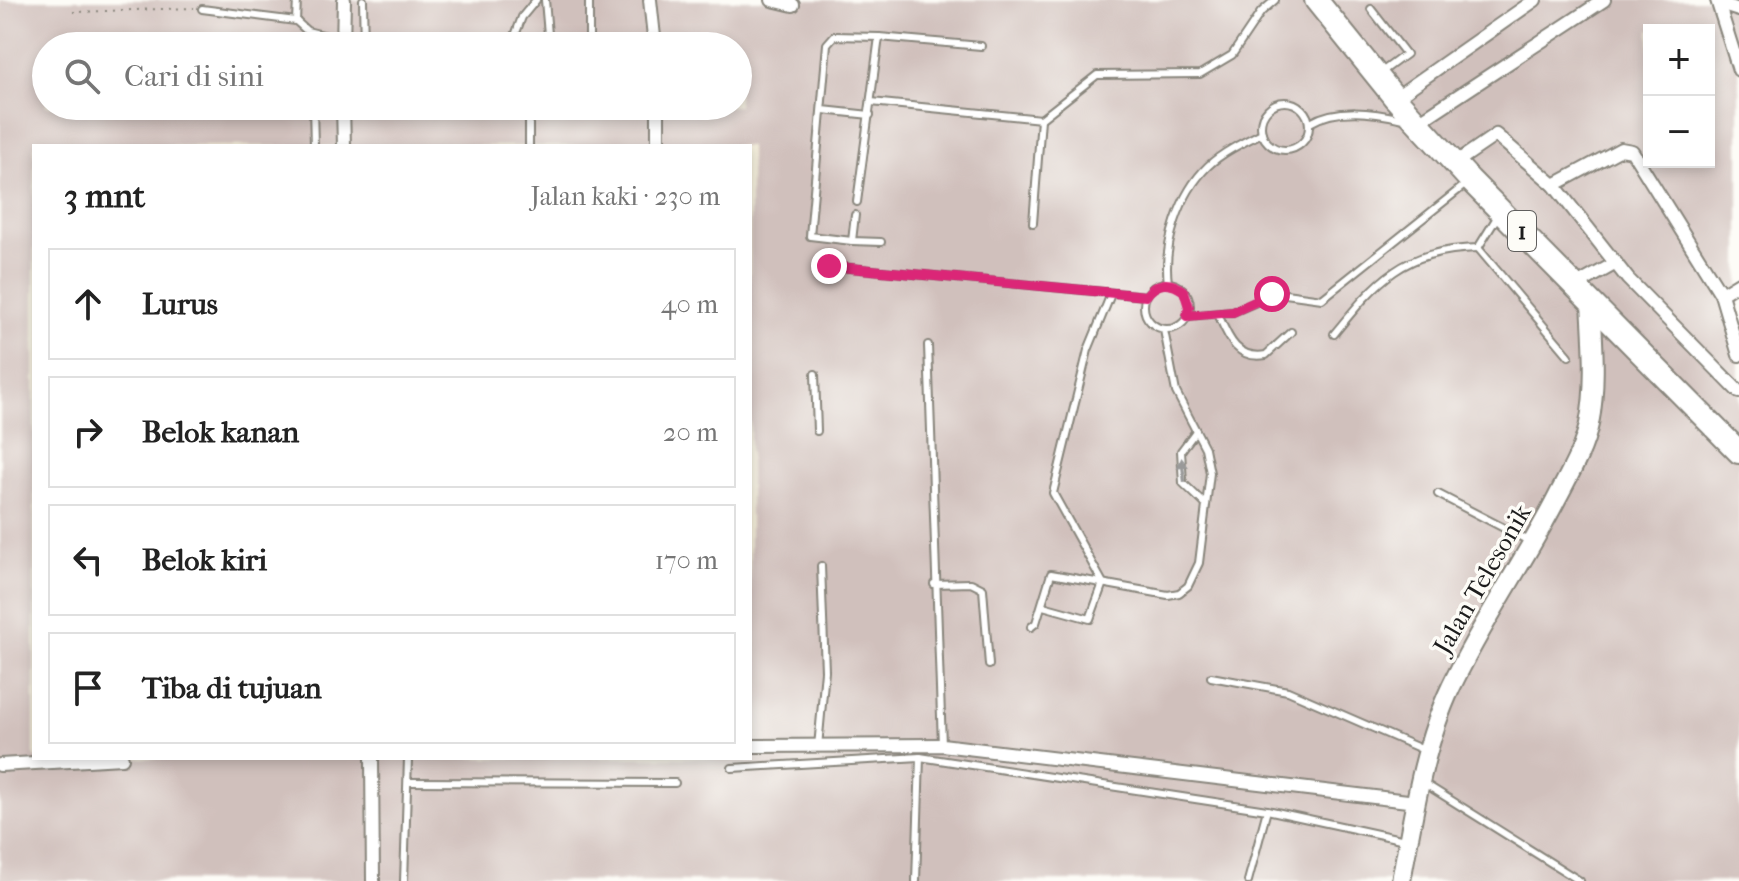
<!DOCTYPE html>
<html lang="id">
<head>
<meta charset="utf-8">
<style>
	:root { --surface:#fff; --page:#f2f2f2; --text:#222; --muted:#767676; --line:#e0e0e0 }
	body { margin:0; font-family:"IM FELL French Canon",serif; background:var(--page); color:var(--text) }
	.controls { position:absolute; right:24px; top:24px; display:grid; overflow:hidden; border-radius:0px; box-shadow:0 4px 12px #0003 }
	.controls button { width:72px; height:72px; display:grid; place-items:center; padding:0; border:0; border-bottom:2px solid var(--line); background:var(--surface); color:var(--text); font:40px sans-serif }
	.stop { position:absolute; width:24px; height:24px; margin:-18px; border:6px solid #db2777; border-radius:50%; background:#fff }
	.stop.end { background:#db2777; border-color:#fff; box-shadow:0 2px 8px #0008 }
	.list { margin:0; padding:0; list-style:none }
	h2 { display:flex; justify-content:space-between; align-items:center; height:104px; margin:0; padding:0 32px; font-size:34px }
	h2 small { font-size:26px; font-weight:400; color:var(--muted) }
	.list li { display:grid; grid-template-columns:52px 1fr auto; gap:24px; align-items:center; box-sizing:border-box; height:112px; margin:0 16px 16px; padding:0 16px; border:2px solid var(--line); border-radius:0px }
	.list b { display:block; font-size:30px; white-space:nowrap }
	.list em { font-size:26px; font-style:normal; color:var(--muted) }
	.icon { flex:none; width:44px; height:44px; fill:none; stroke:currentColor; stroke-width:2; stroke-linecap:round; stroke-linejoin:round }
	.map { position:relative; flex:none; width:1739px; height:881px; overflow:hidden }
	.search { position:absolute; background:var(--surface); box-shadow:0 4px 12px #0003; left:32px; top:32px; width:720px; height:88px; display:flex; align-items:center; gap:20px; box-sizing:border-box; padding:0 28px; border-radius:44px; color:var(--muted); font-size:30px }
	.panel { position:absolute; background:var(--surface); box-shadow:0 4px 12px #0003; left:32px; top:144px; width:720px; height:616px; border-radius:0px }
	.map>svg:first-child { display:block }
	.industrial { fill:#d0c0bc; fill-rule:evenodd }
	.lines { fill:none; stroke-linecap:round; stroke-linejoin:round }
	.lane-casing { stroke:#88857b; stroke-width:10 }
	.street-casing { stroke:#88857b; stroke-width:16 }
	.secondary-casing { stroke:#88857b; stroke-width:22 }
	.highway-casing { stroke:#88857b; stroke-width:26 }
	.path { stroke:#88857b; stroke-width:2; stroke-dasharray:2 6; stroke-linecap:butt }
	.lane { stroke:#fff; stroke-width:6 }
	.street { stroke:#fff; stroke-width:12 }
	.secondary { stroke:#fff; stroke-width:18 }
	.highway { stroke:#fff; stroke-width:22 }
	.oneway { fill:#999 }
	.route { stroke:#db2777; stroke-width:10 }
	.labels { text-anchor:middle; stroke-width:7; stroke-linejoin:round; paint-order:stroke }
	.shield { fill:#fdfcf7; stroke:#605f5e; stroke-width:2 }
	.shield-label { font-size:24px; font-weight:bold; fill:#1c1c1c }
	.street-label { font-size:26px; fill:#1c1c1c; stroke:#fdfcf7 }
</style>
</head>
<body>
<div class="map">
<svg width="1739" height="881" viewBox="0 0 1739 881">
	<rect width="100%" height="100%" fill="#fdfcf7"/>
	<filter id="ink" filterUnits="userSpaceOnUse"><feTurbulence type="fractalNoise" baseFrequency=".0125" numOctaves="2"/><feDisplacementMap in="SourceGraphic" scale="16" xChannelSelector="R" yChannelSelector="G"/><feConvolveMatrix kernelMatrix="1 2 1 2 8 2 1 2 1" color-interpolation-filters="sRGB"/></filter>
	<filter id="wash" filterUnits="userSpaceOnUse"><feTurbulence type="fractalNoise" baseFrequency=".006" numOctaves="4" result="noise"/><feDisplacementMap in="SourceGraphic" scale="32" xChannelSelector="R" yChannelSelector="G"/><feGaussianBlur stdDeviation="1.8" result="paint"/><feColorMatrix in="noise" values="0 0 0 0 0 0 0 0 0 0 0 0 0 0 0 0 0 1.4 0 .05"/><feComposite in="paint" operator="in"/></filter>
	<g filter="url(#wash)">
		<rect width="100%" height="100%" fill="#f4eeda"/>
		<!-- industrial -->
		<path class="industrial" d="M0,0H1739V881H0ZM1649,30H1709V162H1649ZM46,46H738V106H46ZM34,146H750V758H34Z"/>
	</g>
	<g filter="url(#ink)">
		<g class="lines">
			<defs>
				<g id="lane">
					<path d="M363,0L364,46"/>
					<path d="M545,0L549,46"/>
					<path d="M589,0V46"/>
					<path d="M202,9L296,21L307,31L343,40"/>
					<path d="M1371,9L1406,54L1379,74"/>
					<path d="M296,21L297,0"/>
					<path d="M511,46L522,17L536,0"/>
					<circle cx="1285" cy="126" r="24"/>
					<path d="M871,102L1041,119L1097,75L1200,74L1232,55L1261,12L1275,0"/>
					<path d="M313,106L314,146"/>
					<path d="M823,110L870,115"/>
					<path d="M529,116V146"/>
					<path d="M1310,123C1337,107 1373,112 1403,119"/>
					<path d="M857,202L879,37L981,46"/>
					<path d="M855,215L852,241L881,242"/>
					<path d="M1033,223L1041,119"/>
					<path d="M852,241L810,236L827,44L834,36L879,37"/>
					<path d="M1478,248L1569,356"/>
					<path d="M829,266L1146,296"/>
					<path d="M1168,283C1163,245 1179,194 1208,166C1223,152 1244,142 1262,133"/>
					<circle cx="1167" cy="306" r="23"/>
					<path d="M1218,314C1228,337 1236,360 1266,355L1291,332"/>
					<path d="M1187,316L1233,312L1278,293L1322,299L1466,184"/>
					<path d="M1334,334C1378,280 1403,250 1478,248L1499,214"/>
					<path d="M928,345L942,745"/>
					<path d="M815,374L817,431"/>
					<path d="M1196,431L1181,451L1183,483L1206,505"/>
					<path d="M1438,494L1531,542"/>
					<path d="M934,584L971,583L983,589L989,665"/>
					<path d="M1043,606L1090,619L1103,583L1053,493L1088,350L1111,294"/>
					<path d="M1031,627L1036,623L1051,574L1168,595L1179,593L1188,586L1199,563L1210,473L1205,448L1176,392L1164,330"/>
					<path d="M1211,677L1288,691L1426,751"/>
					<path d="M818,747L825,671L821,566"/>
					<path d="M732,768L920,757L1267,810L1405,840"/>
					<path d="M408,782L675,783"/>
					<path d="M1422,782L1580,881"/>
					<path d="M404,881L408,758"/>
					<path d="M916,881L920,757"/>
					<path d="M1248,881L1267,810"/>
				</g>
				<g id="street">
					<path d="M650,0L655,46"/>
					<path d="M772,0L793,5"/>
					<path d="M1717,0L1739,70"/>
					<path d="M1720,4L1739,10"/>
					<path d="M343,46L344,0"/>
					<path d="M1395,98L1535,0"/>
					<path d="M343,106L344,146"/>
					<path d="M1417,123L1604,0"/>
					<path d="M658,146V106"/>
					<path d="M1455,163L1496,135L1554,185L1628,279L1739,392"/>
					<path d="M1554,185L1621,149L1632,151L1721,294L1739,355"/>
					<path d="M1577,285L1616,263"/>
					<path d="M1721,294L1739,283"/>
					<path d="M750,746L942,745L1416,802"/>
					<path d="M372,758L373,881"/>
					<path d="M0,765L122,758"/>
				</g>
				<path id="secondary" d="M1401,881C1413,817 1423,746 1451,687C1482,621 1525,561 1558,496C1570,473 1584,449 1589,424C1597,385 1593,341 1591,302"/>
				<path id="highway" d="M1316,0L1395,98L1470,180L1739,452"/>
			</defs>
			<!-- lane casing -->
			<use href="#lane" class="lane-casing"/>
			<!-- street casing -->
			<use href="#street" class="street-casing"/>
			<!-- secondary casing -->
			<use href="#secondary" class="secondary-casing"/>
			<!-- highway casing -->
			<use href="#highway" class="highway-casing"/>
			<!-- path -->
			<path class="path" d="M73,12L194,8"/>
			<!-- lane -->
			<use href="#lane" class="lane"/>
			<!-- street -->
			<use href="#street" class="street"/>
			<!-- secondary -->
			<use href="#secondary" class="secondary"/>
			<!-- highway -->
			<use href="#highway" class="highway"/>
		</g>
		<!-- one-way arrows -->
		<defs><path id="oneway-solid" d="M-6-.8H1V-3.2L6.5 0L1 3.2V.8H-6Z" transform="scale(2)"/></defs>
		<use class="oneway" href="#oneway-solid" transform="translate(1183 470) rotate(-97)"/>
	</g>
	<g class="lines" filter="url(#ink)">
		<!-- route -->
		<path class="route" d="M829,266L1146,296C1156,282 1169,280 1184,291L1189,307L1187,316L1233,312L1272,294"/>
	</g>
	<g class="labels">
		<!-- shield labels -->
		<rect class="shield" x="1508" y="211" width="28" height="40" rx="6"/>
		<g class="shield-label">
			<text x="1522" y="239">1</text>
		</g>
		<!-- street labels -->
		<g class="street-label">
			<text transform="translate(1482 579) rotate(-60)" y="9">Jalan Telesonik</text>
		</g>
	</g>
</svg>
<div class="controls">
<button>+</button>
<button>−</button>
</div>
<div class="stop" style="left:1272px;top:294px"></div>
<div class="stop end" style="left:829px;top:266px"></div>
<div class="search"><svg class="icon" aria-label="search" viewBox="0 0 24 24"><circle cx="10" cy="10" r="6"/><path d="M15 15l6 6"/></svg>Cari di sini</div>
<section class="panel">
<h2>3 mnt<small>Jalan kaki · 230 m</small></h2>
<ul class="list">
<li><svg class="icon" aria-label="ahead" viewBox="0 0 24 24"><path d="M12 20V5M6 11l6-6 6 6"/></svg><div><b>Lurus</b></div><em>40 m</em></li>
<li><svg class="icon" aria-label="right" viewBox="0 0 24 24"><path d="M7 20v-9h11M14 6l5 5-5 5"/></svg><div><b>Belok kanan</b></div><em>20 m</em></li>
<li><svg class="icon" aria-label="left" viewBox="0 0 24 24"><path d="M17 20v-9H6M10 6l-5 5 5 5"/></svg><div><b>Belok kiri</b></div><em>170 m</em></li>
<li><svg class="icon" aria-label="arrive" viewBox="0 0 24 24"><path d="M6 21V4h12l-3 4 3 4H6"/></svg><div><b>Tiba di tujuan</b></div></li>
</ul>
</section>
</div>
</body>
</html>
